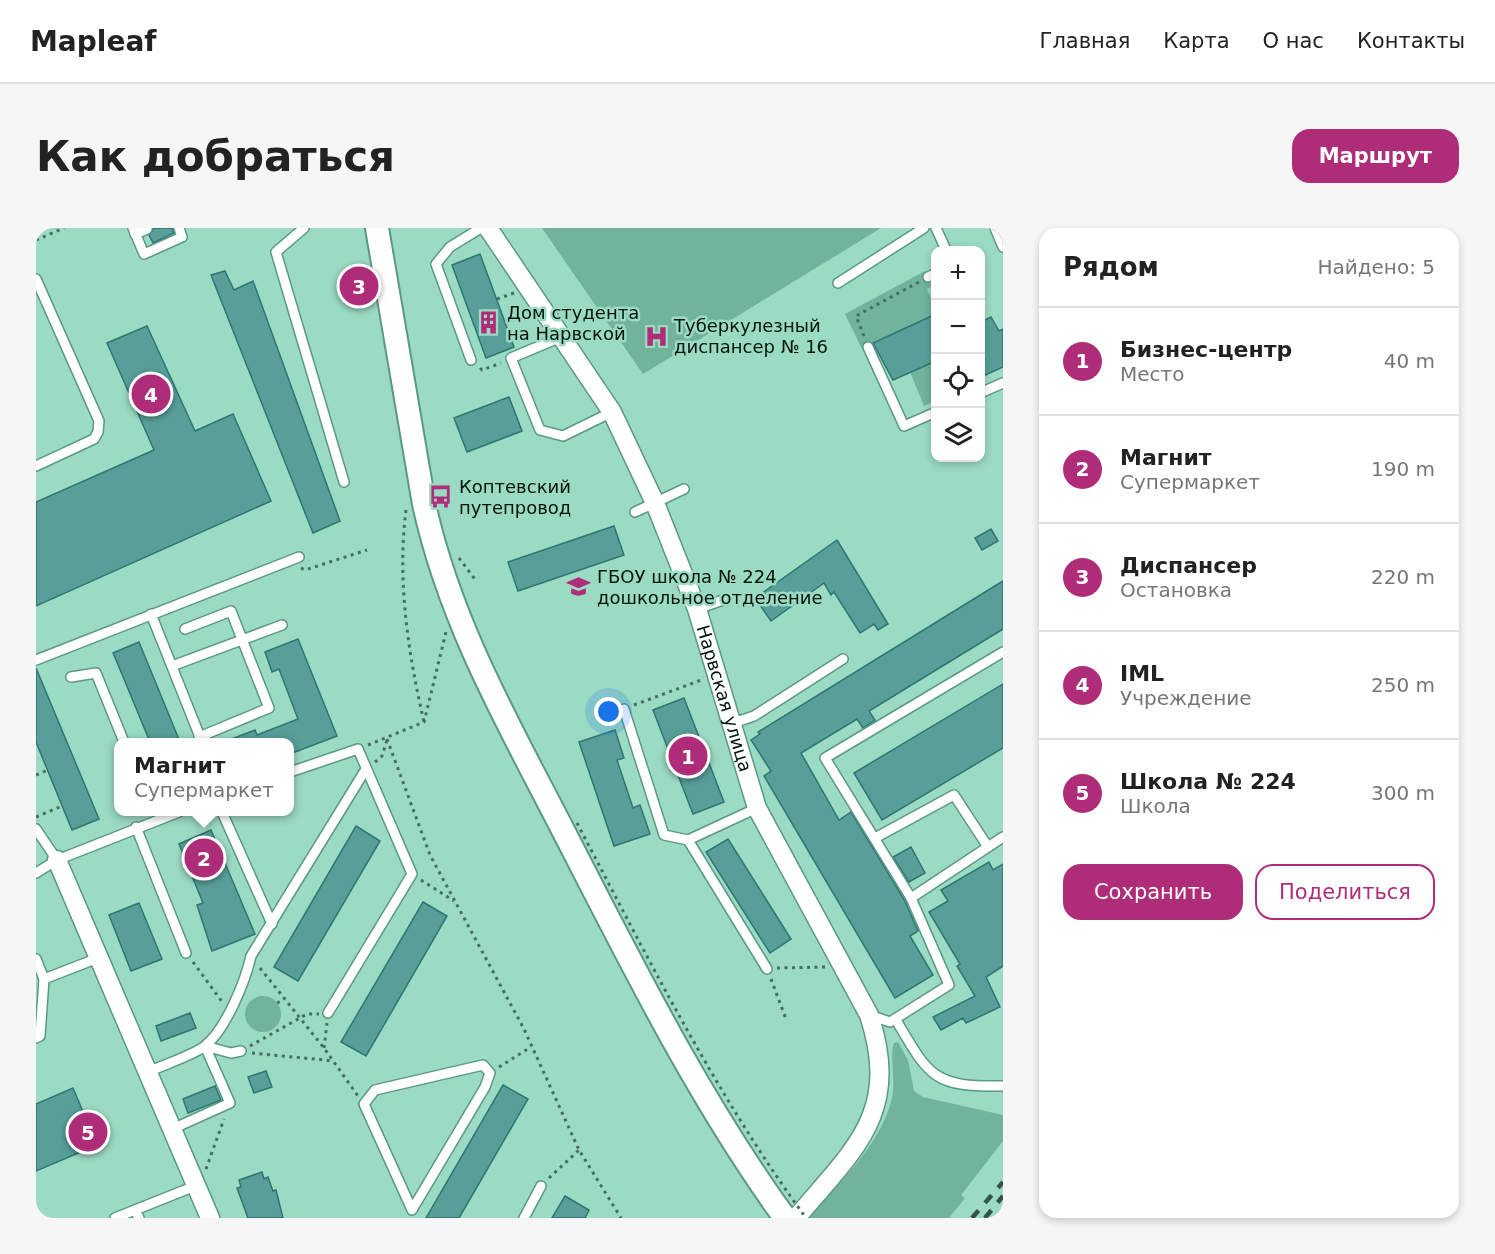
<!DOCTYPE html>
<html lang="ru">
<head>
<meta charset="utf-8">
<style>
	:root { --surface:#fff; --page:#f6f6f6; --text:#222; --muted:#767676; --line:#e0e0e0; --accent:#af2d78 }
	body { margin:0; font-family:"DejaVu Sans",sans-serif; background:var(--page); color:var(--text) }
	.controls { position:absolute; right:18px; top:18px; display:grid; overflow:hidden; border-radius:12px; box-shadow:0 3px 9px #0003 }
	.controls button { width:54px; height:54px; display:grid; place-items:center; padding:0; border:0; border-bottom:2px solid var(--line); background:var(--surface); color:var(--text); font:30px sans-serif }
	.you { position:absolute; left:573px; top:484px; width:21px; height:21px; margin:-15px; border:4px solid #fff; border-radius:50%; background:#1a73e8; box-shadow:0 0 0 9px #1a73e833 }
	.badge { display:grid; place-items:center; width:39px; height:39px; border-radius:50%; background:var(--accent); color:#fff; font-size:20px; font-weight:700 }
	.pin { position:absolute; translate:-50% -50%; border:3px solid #fff; box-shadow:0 2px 6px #0006 }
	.popup { position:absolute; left:78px; top:510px; width:180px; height:78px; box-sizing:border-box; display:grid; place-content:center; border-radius:12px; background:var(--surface); filter:drop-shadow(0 2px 4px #0005); font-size:20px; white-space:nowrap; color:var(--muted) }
	.popup b { font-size:22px; color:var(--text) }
	.popup::after { content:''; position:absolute; left:50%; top:100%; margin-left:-12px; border:12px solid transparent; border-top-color:var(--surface) }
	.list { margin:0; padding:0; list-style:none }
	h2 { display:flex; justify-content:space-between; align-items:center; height:78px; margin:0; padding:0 24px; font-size:26px }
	h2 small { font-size:20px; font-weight:400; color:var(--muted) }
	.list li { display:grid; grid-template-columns:39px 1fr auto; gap:18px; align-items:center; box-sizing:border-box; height:108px; padding:0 24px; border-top:2px solid var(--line) }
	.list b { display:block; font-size:22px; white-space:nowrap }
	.list p { margin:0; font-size:20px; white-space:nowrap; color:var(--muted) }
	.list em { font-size:20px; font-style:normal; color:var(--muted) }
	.actions { display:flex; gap:12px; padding:18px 24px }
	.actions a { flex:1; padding:14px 0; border:2px solid var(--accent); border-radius:18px; text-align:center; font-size:21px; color:var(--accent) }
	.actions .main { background:var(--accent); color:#fff }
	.icon { flex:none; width:33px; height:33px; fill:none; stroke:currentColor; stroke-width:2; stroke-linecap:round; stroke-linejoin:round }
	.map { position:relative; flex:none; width:967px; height:990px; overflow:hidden; border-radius:18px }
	header { display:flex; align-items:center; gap:36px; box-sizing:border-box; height:84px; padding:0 30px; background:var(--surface); border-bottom:2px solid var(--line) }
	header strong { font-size:28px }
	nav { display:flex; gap:33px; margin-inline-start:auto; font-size:21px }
	.intro { display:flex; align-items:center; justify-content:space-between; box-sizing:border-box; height:144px; padding:0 36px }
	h1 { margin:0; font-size:42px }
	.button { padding:15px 27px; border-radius:18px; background:var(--accent); color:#fff; font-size:21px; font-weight:700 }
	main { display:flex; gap:36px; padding:0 36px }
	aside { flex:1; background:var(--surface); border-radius:18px; box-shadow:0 3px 9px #0003 }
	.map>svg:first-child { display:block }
	.green { fill:#71b39c }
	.building { fill:#589f9a; stroke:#2d7672; stroke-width:1.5 }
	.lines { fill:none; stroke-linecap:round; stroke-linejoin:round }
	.service-casing { stroke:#5b9984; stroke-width:12 }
	.minor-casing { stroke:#5b9984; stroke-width:21 }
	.tertiary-casing { stroke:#5b9984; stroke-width:26 }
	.path { stroke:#476f60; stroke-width:3; stroke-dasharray:3 4.5; stroke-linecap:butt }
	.service { stroke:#fff; stroke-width:9 }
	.minor { stroke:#fff; stroke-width:18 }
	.tertiary { stroke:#fff; stroke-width:22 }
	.rail { stroke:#325447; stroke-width:4.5; stroke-dasharray:10 10; stroke-linecap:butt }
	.path-bridge { stroke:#476f60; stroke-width:3; stroke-dasharray:3 4.5; stroke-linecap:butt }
	.labels { text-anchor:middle; stroke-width:5; stroke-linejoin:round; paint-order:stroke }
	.poi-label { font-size:18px; fill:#00150d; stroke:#9bdac3; text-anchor:start }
	.street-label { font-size:18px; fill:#00150d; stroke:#9bdac3 }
</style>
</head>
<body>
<header>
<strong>Mapleaf</strong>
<nav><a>Главная</a><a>Карта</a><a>О нас</a><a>Контакты</a></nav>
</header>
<div class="intro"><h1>Как добраться</h1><a class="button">Маршрут</a></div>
<main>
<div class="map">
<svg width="967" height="990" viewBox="0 0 967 990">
	<rect width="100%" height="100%" fill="#9bdac3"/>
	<!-- green -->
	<g class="green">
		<path d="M506,0H845L607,146Z"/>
		<path d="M889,43L896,58L891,61L899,79V86L826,121L809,86Z"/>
		<path d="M899,133V173L888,178L874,144Z"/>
		<circle cx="227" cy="786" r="18"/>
		<path d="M862,814L872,832L878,863L887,869L967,887V913L925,967L929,970L913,990H772C802,955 842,920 855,874C861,857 853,826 858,815Z"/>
	</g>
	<!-- building -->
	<g class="building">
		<path d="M118,0H136L138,5L117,15L113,7Z"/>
		<path d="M444,26L478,119L450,130L416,37Z"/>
		<path d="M189,43L198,62L217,53L304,293L277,305L175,47Z"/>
		<path d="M900,86V133L857,152L837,115Z"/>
		<path d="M955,89L963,103L967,101V139L945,149V94Z"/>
		<path d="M111,98L159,203L197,186L235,273L0,378V274L118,222L71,115Z"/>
		<path d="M473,169L486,203L431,224L418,190Z"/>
		<path d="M578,298L588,327L482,363L472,334Z"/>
		<path d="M955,301L962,313L946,322L939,310Z"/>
		<path d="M801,312L852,396L842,402L838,396L824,405L798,364L795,367L788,355L735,393L719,370Z"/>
		<path d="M967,353V401L833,483L839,492L827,500L821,491L765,525L803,592L815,584L869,673L882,703L874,708L897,747L859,770L728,548L735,543L715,512L724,506L722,504Z"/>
		<path d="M262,411L301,508L254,526V514H188L219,502L221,507L262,491L243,441L236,444L229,424Z"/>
		<path d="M103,414L144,514H114L83,439L77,425Z"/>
		<path d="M0,440L63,591L36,602L0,514Z"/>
		<path d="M967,456V520L846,592L818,545Z"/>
		<path d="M648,470L688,574L657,586L617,482Z"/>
		<path d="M579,502L588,530L581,532L597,580L604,577L614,606L578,618L543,514Z"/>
		<path d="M320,598L344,613L262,753L238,739Z"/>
		<path d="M175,602L219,706L176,723L161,677L167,675L143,616Z"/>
		<path d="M692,611L755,711L734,725L670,624Z"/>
		<path d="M875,619L889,645L873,654L857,629Z"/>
		<path d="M953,634L957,642L967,636V738L950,749L964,779L930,795L927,790L905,802L897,789L939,768L921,738L924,736L893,684L912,673L905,662Z"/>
		<path d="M387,674L411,688L330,828L305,814Z"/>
		<path d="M103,675L126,731L95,743L73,687Z"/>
		<path d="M154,785L160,800L125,813L120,798Z"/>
		<path d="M230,843L236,859L218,865L212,849Z"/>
		<path d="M467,857L492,871L423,990H390Z"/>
		<path d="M179,858L185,872L152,885L147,871Z"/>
		<path d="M37,860L61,917L0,943V876Z"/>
		<path d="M226,944L228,951L232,949L237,963L240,962L247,990H212L201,960L205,959L203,952Z"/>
		<path d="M529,968L553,982L549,990H516Z"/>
	</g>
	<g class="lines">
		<defs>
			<g id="service">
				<path d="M97,0L108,26L146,9L143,0"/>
				<path d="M268,0L240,24L308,254"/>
				<path d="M900,0L910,22"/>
				<path d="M959,0L967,19"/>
				<path d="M99,6L111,1"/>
				<path d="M892,49L900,45"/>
				<path d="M0,51L63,193L62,204L58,211L0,238"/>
				<path d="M802,55L888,0"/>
				<path d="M525,109L475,130L504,202L527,208L576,184"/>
				<path d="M832,119L868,198L900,184"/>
				<path d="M435,132L400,36L414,19L445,0"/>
				<path d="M944,165L967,155"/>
				<path d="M599,284L648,261"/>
				<path d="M661,381L690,371"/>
				<path d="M115,386L166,514"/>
				<path d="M149,401L195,383L233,480L163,509"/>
				<path d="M0,432L263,329"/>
				<path d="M136,438L246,397"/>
				<path d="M35,449L60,445L88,514"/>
				<path d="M588,481L628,607L652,612"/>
				<path d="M697,495L718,488L807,431"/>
				<path d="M254,544L322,521L376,646L292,785"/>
				<path d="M721,580L652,612L731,741"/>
				<path d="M186,584L236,696"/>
				<path d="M100,599L150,725"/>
				<path d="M0,601L21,632"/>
				<path d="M839,610L918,567L952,619"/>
				<path d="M0,645L21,632L143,584"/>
				<path d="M875,670L967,609"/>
				<path d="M0,731L8,751L62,730"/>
				<path d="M833,787L854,794L913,757L875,670L789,530L967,424"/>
				<path d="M860,792C894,850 898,859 967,858"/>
				<path d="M0,810L4,808L8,751"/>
				<path d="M447,837L454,845L449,859L376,982L328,876L339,862Z"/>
				<path d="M110,845C126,837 156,828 169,818C190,801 209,754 215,728L330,541"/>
				<path d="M134,902L194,875L169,818L195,825L205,823"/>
				<path d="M79,990L99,982"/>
				<path d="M103,990L99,982L159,958"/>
				<path d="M488,990L505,958"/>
			</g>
			<g id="minor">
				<path id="s1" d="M452,0L576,184L619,275L661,381L721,580L833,787C865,885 819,920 760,990"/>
				<path d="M21,632L174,990"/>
			</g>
			<path id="tertiary" d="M341,0L388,276C414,395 473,497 528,604C596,736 662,870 749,990"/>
		</defs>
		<!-- service casing -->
		<use href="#service" class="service-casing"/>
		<!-- minor casing -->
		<use href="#minor" class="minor-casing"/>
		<!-- tertiary casing -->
		<use href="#tertiary" class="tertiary-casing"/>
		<!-- path -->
		<g class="path">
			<path d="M0,12L28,0"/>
			<path d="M461,71L478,65"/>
			<path d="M828,108L820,88L883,54"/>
			<path d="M444,140L446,142L465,135"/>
			<path d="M370,282C361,352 372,425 388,494"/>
			<path d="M423,330L441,354"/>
			<path d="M265,340L269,342L331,322"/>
			<path d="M598,477L668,451"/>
			<path d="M351,511L394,627L488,801L543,922L585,990"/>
			<path d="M332,517L388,494L410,404"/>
			<path d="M339,534L346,528L351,512"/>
			<path d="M0,547L12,542"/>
			<path d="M0,589L26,578"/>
			<path d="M385,652L418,673"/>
			<path d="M157,734L187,775"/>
			<path d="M224,740L288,820L322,868"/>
			<path d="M741,740L789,739"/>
			<path d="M735,751L750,791"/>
			<path d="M241,775L247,772"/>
			<path d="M214,818L271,786H283"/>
			<path d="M288,820L291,795"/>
			<path d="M216,825L298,833"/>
			<path d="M463,839L495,819"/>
			<path d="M170,941L188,891"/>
			<path d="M513,950L543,922"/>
		</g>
		<!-- service -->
		<use href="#service" class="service"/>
		<!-- minor -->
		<use href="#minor" class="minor"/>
		<!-- tertiary -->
		<use href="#tertiary" class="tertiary"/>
		<!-- rail -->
		<g class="rail">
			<path d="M936,990L967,954"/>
			<path d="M949,990L967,968"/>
			<path d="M965,990L967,987"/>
		</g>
		<!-- path-bridge -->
		<path class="path-bridge" d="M541,595C612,730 680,867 770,990"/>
	</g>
	<!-- icons -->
	<defs>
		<symbol id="building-bare" viewBox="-9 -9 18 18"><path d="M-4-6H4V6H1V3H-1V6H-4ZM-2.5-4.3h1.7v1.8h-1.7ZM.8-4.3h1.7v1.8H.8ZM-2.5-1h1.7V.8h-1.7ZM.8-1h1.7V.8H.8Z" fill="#af2d78" stroke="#9bdac3" stroke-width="2.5" paint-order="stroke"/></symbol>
		<symbol id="hospital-bare" viewBox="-9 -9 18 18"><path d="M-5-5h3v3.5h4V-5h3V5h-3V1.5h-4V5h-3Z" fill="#af2d78" stroke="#9bdac3" stroke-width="2.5" paint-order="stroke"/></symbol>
		<symbol id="bus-bare" viewBox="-9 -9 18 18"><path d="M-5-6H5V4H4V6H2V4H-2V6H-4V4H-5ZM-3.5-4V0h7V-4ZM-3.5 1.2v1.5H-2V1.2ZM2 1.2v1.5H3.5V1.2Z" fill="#af2d78" stroke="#9bdac3" stroke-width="2.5" paint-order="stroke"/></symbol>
		<symbol id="school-bare" viewBox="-9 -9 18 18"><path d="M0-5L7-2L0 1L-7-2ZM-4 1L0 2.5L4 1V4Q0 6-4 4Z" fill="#af2d78" stroke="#9bdac3" stroke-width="2.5" paint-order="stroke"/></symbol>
	</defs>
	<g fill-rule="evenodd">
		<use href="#building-bare" x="436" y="78" width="33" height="33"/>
		<use href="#hospital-bare" x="604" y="92" width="33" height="33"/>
		<use href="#bus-bare" x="388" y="252" width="33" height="33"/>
		<use href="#school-bare" x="526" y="342" width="33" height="33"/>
	</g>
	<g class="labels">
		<!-- poi labels -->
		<g class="poi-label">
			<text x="471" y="91">Дом студента<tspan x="471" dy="21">на Нарвской</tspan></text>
			<text x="638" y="104">Туберкулезный<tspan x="638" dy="21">диспансер № 16</tspan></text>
			<text x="423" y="265">Коптевский<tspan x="423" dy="21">путепровод</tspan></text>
			<text x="561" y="355">ГБОУ школа № 224<tspan x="561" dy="21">дошкольное отделение</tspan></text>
		</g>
		<!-- street labels -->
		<g class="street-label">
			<text dy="6" stroke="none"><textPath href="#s1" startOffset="530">Нарвская улица</textPath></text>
		</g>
	</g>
</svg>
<div class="controls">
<button>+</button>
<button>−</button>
<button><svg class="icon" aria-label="locate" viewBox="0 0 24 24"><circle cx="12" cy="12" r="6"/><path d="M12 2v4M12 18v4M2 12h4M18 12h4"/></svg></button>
<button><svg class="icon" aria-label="layers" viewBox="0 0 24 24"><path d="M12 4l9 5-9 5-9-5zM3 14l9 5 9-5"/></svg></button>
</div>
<div class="you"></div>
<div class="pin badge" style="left:652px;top:528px">1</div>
<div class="pin badge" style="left:168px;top:630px">2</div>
<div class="popup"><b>Магнит</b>Супермаркет</div>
<div class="pin badge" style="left:323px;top:58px">3</div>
<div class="pin badge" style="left:115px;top:166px">4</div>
<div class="pin badge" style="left:52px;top:904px">5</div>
</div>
<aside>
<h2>Рядом<small>Найдено: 5</small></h2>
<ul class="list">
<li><span class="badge">1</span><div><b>Бизнес-центр</b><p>Место</p></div><em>40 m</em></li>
<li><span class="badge">2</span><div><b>Магнит</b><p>Супермаркет</p></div><em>190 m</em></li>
<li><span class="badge">3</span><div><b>Диспансер</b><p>Остановка</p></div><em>220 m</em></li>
<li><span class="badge">4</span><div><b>IML</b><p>Учреждение</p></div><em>250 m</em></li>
<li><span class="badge">5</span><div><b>Школа № 224</b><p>Школа</p></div><em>300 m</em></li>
</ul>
<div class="actions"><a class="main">Сохранить</a><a>Поделиться</a></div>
</aside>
</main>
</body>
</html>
